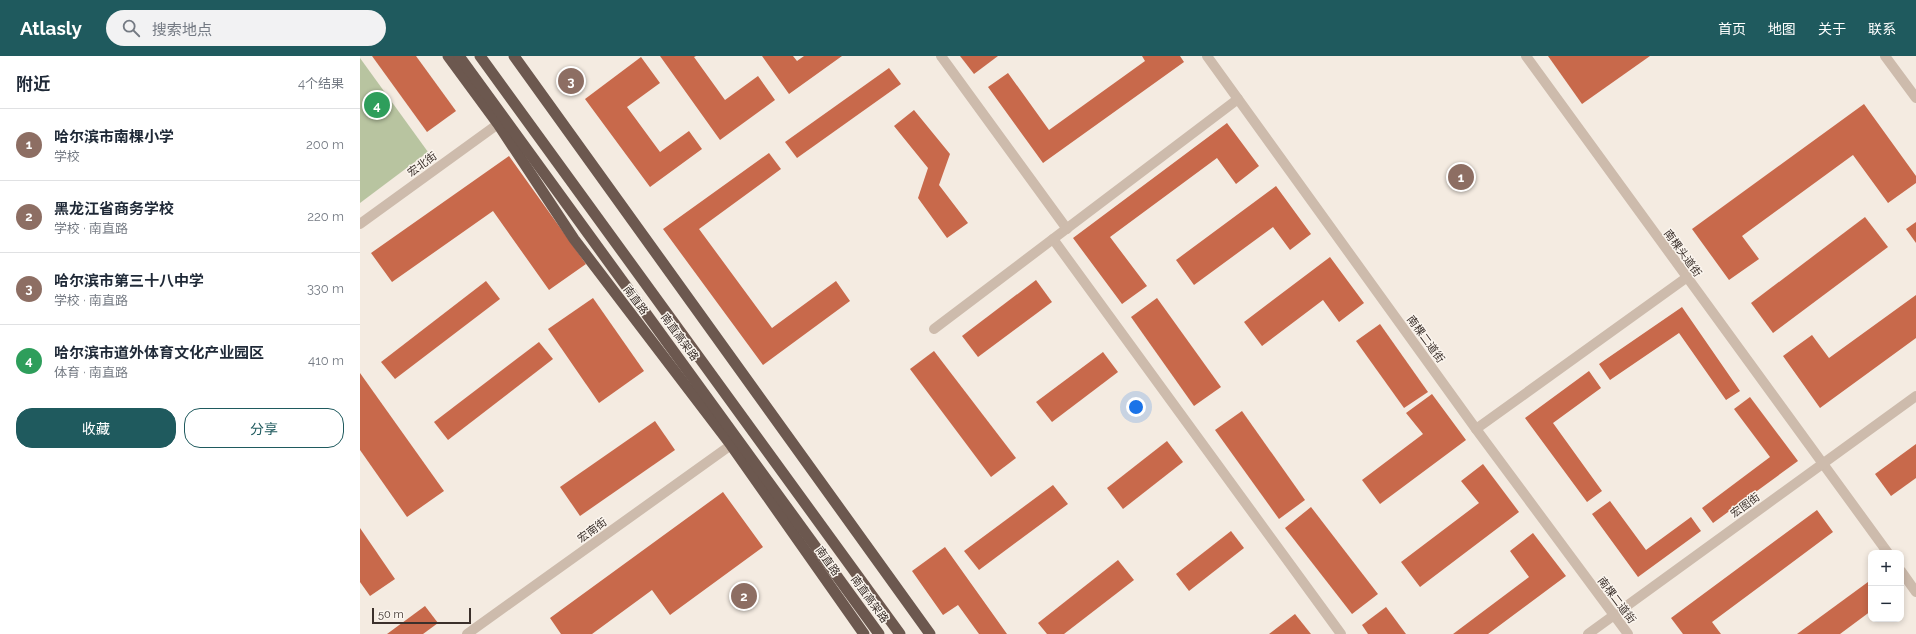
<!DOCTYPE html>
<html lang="zh">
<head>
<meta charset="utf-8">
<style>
	:root { --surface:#fff; --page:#f2f2f3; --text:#1f2937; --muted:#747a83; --line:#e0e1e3; --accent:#1f5a5e }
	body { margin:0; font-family:Raleway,"Noto Sans SC",sans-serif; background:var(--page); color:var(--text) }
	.controls { position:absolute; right:12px; bottom:12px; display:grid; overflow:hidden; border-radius:8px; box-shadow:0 2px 6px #0003 }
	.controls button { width:36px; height:36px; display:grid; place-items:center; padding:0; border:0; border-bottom:1px solid var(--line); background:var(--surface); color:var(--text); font:20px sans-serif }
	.scale { position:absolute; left:12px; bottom:10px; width:99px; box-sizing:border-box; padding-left:4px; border:2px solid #3b302b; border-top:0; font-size:11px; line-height:14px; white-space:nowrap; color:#3b302b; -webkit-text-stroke:3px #fbf5ee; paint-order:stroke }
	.you { position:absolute; left:776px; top:351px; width:14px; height:14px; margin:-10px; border:3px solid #fff; border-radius:50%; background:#1a73e8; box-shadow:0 0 0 6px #1a73e833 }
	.badge { display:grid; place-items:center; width:26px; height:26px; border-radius:50%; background:var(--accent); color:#fff; font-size:13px; font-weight:700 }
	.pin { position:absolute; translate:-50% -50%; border:2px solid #fff; box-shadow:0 1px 4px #0006 }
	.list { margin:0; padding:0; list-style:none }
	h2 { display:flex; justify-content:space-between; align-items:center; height:52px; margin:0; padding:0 16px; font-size:17px }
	h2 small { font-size:13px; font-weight:400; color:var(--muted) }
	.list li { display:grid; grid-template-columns:26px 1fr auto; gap:12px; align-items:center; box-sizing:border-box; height:72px; padding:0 16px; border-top:1px solid var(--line) }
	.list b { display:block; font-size:15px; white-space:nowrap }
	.list p { margin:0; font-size:13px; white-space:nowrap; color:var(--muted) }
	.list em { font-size:13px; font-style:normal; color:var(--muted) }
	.actions { display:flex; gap:8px; padding:12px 16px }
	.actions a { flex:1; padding:9px 0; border:1px solid var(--accent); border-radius:16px; text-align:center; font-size:14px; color:var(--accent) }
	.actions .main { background:var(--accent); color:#fff }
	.icon { flex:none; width:22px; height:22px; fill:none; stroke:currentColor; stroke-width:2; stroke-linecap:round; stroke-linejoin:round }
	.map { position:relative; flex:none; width:1556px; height:578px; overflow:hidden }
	header { display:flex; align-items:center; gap:24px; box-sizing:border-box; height:56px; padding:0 20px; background:var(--accent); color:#fff }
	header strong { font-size:19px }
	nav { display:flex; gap:22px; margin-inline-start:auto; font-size:14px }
	.search { width:280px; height:36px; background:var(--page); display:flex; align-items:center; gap:10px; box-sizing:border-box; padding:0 14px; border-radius:22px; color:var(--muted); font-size:15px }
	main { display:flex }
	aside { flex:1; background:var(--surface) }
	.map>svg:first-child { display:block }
	.green { fill:#b8c4a0 }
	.building { fill:#c8694b }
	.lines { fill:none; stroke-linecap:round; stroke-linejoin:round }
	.minor { stroke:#cdbbac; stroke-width:10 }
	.tertiary { stroke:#cdbbac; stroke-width:10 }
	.trunk { stroke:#6c584f; stroke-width:11 }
	.labels { text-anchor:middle; stroke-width:3; stroke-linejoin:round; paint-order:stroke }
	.street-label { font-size:11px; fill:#3b302b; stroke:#fbf5ee }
</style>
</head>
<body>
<header>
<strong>Atlasly</strong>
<div class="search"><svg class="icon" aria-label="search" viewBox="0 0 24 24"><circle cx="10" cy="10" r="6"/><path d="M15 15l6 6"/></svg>搜索地点</div>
<nav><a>首页</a><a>地图</a><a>关于</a><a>联系</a></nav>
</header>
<main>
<aside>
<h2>附近<small>4个结果</small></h2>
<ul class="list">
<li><span class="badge" style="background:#8d6e63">1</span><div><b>哈尔滨市南棵小学</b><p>学校</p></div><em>200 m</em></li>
<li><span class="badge" style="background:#8d6e63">2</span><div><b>黑龙江省商务学校</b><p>学校 · 南直路</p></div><em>220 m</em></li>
<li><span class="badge" style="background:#8d6e63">3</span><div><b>哈尔滨市第三十八中学</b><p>学校 · 南直路</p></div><em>330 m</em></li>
<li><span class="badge" style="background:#2e9e5b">4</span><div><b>哈尔滨市道外体育文化产业园区</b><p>体育 · 南直路</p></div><em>410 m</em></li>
</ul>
<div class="actions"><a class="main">收藏</a><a>分享</a></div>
</aside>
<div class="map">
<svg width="1556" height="578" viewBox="0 0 1556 578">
	<rect width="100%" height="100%" fill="#f4ebe1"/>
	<!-- green -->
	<path class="green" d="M0,2L68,96L0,147Z"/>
	<!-- building -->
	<g class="building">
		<path d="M12,0H56L96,55L67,76Z"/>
		<path d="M300,0H336L334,1L365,44L398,20L415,44L360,84Z"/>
		<path d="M402,0H433L437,5L444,0H482L429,38Z"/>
		<path d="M600,0H638L614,18Z"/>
		<path d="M782,0H820L824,6L683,107L628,31L648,17L689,74L785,5Z"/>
		<path d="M1188,0H1290L1222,48Z"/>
		<path d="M281,1L300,27L267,51L300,96L329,75L342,93L290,131L225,43Z"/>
		<path d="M529,12L541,28L437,102L425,86Z"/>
		<path d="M1504,48L1556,120V127L1528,147L1493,99L1382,180L1399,203L1369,224L1332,173Z"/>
		<path d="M554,54L590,98L579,129L608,167L587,182L558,142L568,112L534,70Z"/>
		<path d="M867,67L899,110L876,128L857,102L750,181L787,230L762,248L713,182Z"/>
		<path d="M409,97L421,113L339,173L412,272L476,225L490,245L403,309L303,173Z"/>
		<path d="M149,100L226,208L189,234L133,155L32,226L11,197Z"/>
		<path d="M916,130L951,178L930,194L913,171L834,229L816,204Z"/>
		<path d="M1505,161L1528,191L1413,277L1391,247Z"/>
		<path d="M1556,166V187L1546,173Z"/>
		<path d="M970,201L1004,247L979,266L963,244L902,290L884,266Z"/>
		<path d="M676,224L692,246L618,301L602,280Z"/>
		<path d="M126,225L140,243L35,323L21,306Z"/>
		<path d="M1556,239V282L1460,352L1423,300L1452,279L1469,302Z"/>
		<path d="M233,242L284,315L239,347L188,273Z"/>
		<path d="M797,242L861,331L834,350L771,261Z"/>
		<path d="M1322,251L1380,335L1366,344L1319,277L1250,324L1239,308Z"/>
		<path d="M1020,268L1068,336L1044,352L996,285Z"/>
		<path d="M179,286L193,303L88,384L74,366Z"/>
		<path d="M574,295L656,402L631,421L550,313Z"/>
		<path d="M743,296L758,316L692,366L676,346Z"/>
		<path d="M1229,315L1241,332L1193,367L1242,435L1227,446L1165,362Z"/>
		<path d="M0,317L84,435L47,461L0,394Z"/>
		<path d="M1072,338L1106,384L1020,448L1002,424L1063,378L1046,357Z"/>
		<path d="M1390,341L1438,405L1353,467L1342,452L1410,401L1374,353Z"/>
		<path d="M882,355L945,444L919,463L855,374Z"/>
		<path d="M295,365L315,394L220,460L200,431Z"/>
		<path d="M807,385L823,406L763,453L747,432Z"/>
		<path d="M1556,388V422L1531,440L1515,418Z"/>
		<path d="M1123,408L1159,456L1060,531L1041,506L1119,447L1101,425Z"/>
		<path d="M693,429L708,448L619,514L604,495Z"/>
		<path d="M363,436L403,491L310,559L292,534L232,578H201L190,562Z"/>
		<path d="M1250,445L1286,494L1331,461L1341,475L1278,521L1232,458Z"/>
		<path d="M951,451L1018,538L992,558L925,472Z"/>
		<path d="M1457,454L1473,476L1352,566L1361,578H1323L1311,562Z"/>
		<path d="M0,472L35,523L10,540L0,526Z"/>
		<path d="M871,475L884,492L829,535L816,518Z"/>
		<path d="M1173,477L1206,520L1128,578H1093L1169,521L1150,495Z"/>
		<path d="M585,491L647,578H619L598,549L583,559L552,515Z"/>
		<path d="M758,504L774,524L704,578H687L678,567Z"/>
		<path d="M1508,526L1511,529V555L1480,578H1437Z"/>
		<path d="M65,550L78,567L63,578H27Z"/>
		<path d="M1026,551L1046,578H1008L1002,569Z"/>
		<path d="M935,558L951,578H909Z"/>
	</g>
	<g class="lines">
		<!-- minor -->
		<g class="minor">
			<path d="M581,0L707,173"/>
			<path d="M847,0L1116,373L1268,578"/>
			<path d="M1166,0L1528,497"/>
			<path d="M0,168L138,68"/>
			<path d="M693,183L981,578"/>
			<path d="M574,273L878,43"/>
			<path d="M1116,373L1326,222"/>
			<path d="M1541,515L1556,536"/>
		</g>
		<!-- tertiary -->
		<g class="tertiary">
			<path d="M1525,0L1556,42"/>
			<path d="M107,578L371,389"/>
			<path d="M1228,578L1556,340"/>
		</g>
		<!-- trunk -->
		<g class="trunk">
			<path d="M88,0L138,68L214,183L371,389L504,578"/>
			<path d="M99,0L519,578"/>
			<path d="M120,0L540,578"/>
			<path d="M154,0L570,578"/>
		</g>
	</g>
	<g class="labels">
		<!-- street labels -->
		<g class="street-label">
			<text transform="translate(62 108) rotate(-36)" y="4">宏北街</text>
			<text transform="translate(1323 197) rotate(54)" y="4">南棵头道街</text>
			<text transform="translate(276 244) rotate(53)" y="4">南直路</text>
			<text transform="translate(320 281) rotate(54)" y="4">南直高架路</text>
			<text transform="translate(1066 283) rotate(54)" y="4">南棵二道街</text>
			<text transform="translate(1385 449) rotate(-36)" y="4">宏图街</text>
			<text transform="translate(232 474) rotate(-36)" y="4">宏南街</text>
			<text transform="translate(468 505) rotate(55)" y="4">南直路</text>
			<text transform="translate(510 543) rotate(54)" y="4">南直高架路</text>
			<text transform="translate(1257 544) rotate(53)" y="4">南棵二道街</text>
		</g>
	</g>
</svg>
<div class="controls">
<button>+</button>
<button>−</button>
</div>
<div class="scale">50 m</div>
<div class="you"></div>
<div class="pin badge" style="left:1101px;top:121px;background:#8d6e63">1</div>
<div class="pin badge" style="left:384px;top:540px;background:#8d6e63">2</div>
<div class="pin badge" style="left:211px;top:25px;background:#8d6e63">3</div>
<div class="pin badge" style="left:17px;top:49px;background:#2e9e5b">4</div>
</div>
</main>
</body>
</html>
